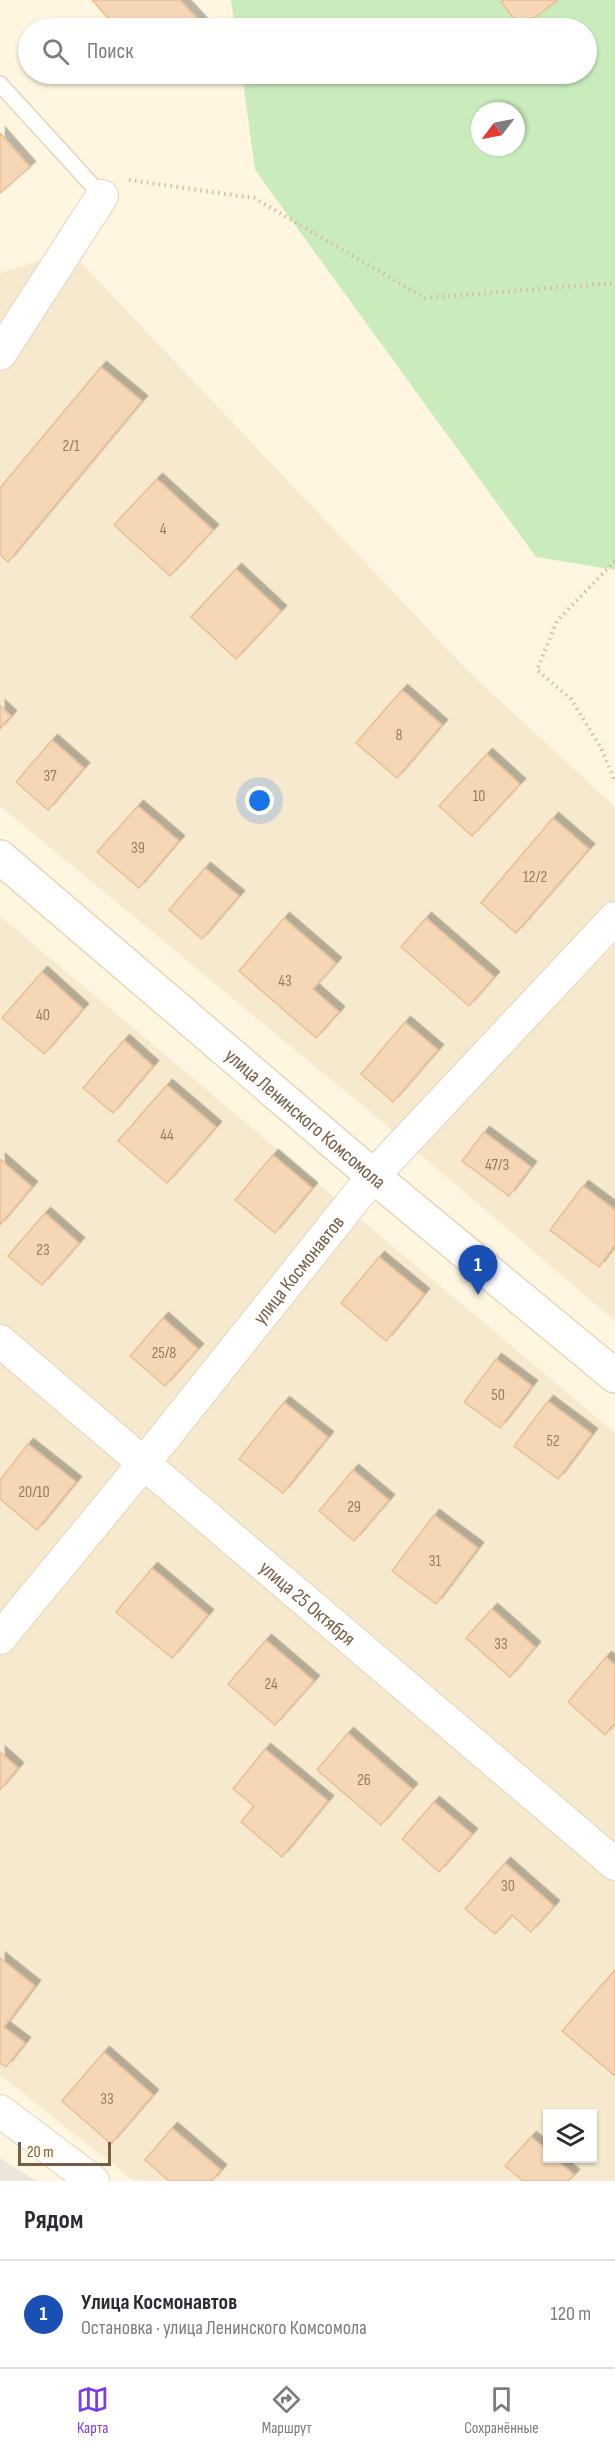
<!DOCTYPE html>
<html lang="ru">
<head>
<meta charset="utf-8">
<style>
	:root { --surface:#fff; --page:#f7f7f7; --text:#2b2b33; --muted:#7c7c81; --line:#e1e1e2; --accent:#7c3aed }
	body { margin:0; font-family:"Sofia Sans Condensed",sans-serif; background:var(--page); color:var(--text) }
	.controls { position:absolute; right:18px; bottom:18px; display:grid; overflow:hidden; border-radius:0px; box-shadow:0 2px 4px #0004 }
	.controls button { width:54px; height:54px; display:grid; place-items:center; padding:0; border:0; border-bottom:2px solid var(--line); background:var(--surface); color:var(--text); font:30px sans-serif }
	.compass { position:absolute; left:471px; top:102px; width:54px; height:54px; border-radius:50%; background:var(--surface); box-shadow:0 2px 4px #0004; rotate:238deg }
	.scale { position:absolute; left:18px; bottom:15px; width:93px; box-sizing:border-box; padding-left:6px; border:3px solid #765d45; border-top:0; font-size:16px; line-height:21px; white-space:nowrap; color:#765d45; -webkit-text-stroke:4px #fff9e7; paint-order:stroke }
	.you { position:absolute; left:260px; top:801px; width:21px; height:21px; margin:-15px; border:4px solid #fff; border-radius:50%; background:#1a73e8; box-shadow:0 0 0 9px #1a73e833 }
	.badge { display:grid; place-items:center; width:39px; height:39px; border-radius:50%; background:var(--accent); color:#fff; font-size:20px; font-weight:700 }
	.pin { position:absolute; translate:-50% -50px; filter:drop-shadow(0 2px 3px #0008) }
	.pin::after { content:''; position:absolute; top:32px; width:21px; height:18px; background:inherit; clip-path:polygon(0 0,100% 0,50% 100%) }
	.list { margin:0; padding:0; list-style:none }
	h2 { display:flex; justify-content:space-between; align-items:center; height:78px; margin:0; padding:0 24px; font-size:26px }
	h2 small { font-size:20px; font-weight:400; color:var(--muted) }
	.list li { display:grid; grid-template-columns:39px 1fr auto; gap:18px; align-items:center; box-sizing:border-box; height:108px; padding:0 24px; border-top:2px solid var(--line) }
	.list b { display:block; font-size:22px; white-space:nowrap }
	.list p { margin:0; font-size:20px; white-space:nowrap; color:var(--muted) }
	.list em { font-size:20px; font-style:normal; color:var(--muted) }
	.icon { flex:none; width:33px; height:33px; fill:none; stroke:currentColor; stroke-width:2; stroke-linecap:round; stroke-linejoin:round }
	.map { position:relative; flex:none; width:615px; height:2181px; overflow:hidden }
	.search { position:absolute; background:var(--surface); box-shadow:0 2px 4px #0004; left:18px; right:18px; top:18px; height:66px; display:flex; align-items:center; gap:15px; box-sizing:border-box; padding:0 21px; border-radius:33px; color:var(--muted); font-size:22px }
	.sheet { height:186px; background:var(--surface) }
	nav { display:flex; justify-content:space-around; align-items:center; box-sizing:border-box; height:84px; border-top:2px solid var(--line); background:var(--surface); font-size:16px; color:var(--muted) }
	nav a { display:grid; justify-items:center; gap:3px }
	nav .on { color:var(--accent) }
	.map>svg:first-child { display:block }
	.residential { fill:#f6e9cd; fill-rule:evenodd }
	.industrial { fill:#ece5dc }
	.green { fill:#caecbd; fill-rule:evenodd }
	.building { fill:#f5d7b5; stroke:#e9bf94; stroke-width:1.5; filter:url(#shadow) }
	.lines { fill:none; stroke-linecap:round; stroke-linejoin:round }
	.lane-casing { stroke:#e2d3bb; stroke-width:18 }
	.street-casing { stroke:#e2d3bb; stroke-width:34 }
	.secondary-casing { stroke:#e8d5b8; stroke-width:36 }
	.path { stroke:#daba99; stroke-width:4; stroke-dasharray:1.5 4.5; stroke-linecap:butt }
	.lane { stroke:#fff; stroke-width:15 }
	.street { stroke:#fff; stroke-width:32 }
	.secondary { stroke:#fff; stroke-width:33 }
	.labels { text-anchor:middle; stroke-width:6; stroke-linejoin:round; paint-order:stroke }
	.number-label { font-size:16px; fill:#967c61 }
	.street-label { font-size:20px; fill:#765d45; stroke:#fff9e7 }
</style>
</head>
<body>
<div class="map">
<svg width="615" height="2181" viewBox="0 0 615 2181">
	<defs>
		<filter id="shadow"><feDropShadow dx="5.5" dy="-5.5" stdDeviation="0" flood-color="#0004"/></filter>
	</defs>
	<rect width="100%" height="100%" fill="#fef6e0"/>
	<!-- residential -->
	<g class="residential">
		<path d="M70,251L468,671L615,807V1321L392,1130L0,806V273Z"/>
		<path d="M0,916L615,1433V2181H134L0,2075ZM548,2114H592V2158H548Z"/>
	</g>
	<!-- industrial -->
	<path class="industrial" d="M0,2158L36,2181H0Z"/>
	<!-- green -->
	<path class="green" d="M231,0H615V570L536,557L255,170L242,74H586V28H235ZM480,111H516V147H480Z"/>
	<!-- building -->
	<g class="building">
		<path d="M92,0H180L206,28H117Z"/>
		<path d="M504,0H558L521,28L501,2Z"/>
		<path d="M0,133L30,167L0,193Z"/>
		<path d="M101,367L142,401L8,562L0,555V488Z"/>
		<path d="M157,479L213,530L170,576L114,525Z"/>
		<path d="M236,569L281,611L236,659L191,617Z"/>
		<path d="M402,690L442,725L397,778L356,743Z"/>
		<path d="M0,706L11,716L0,729Z"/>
		<path d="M52,740L84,768L48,810L16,782Z"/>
		<path d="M487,754L520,784L472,836L439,806Z"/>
		<path d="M138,806L179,841L139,888L97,852Z"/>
		<path d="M553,818L589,849L516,933L481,903Z"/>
		<path d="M205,868L239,896L202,939L169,910Z"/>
		<path d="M284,918L336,963L313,989L339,1012L316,1038L239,971Z"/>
		<path d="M426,918L494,977L469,1006L401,947Z"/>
		<path d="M42,972L83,1009L44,1054L2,1018Z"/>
		<path d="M405,1022L438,1050L393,1102L361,1074Z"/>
		<path d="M124,1040L153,1066L113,1113L83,1088Z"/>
		<path d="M167,1085L216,1127L167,1183L118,1141Z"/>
		<path d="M484,1132L531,1167L509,1196L462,1161Z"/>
		<path d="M273,1155L312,1188L275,1233L235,1200Z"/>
		<path d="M0,1159L32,1187L0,1225Z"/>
		<path d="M583,1186L615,1210V1245L599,1267L550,1230Z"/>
		<path d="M45,1213L79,1243L42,1285L8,1256Z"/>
		<path d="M379,1257L424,1294L386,1341L341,1303Z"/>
		<path d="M163,1318L198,1349L165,1386L130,1356Z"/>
		<path d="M496,1359L532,1386L500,1428L464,1402Z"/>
		<path d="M548,1401L592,1434L558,1479L514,1446Z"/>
		<path d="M284,1402L328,1437L283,1493L239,1459Z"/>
		<path d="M28,1444L76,1482L37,1530L0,1499V1480Z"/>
		<path d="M353,1470L389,1500L354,1541L319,1511Z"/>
		<path d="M434,1515L478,1548L436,1604L392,1571Z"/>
		<path d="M152,1568L208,1615L172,1658L116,1612Z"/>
		<path d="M492,1609L535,1647L510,1677L466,1638Z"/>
		<path d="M266,1640L314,1681L275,1725L228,1684Z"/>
		<path d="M606,1657L615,1665V1723L605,1735L568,1702Z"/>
		<path d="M348,1733L412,1789L381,1825L317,1770Z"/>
		<path d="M265,1749L328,1801L282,1857L241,1822L254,1806L233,1789Z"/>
		<path d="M0,1752L18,1768L0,1790Z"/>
		<path d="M434,1802L472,1834L439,1872L402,1839Z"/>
		<path d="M505,1863L554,1906L531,1932L512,1915L495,1934L465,1909Z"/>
		<path d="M0,1958L35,1986L4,2027L25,2043L6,2067L0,2063Z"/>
		<path d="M615,1970V2076L562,2031Z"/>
		<path d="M104,2052L153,2095L111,2144L62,2101Z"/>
		<path d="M172,2128L221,2170L212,2181H169L145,2160Z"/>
		<path d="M531,2137L548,2151V2158H555L574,2175L568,2181H523L505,2166Z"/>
	</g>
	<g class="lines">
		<defs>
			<path id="lane" d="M0,84L102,196"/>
			<g id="street">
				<path d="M0,354L102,196"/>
				<path id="s1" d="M0,1341L615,1864"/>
				<path id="s2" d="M0,1638L144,1463L373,1176L615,918"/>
				<path d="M0,2111L93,2181"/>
			</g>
			<g id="secondary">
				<path id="s3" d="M0,857L373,1176L615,1376"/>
			</g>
		</defs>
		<!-- lane casing -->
		<use href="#lane" class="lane-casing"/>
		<!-- street casing -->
		<use href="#street" class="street-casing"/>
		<!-- secondary casing -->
		<use href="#secondary" class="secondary-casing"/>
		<!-- path -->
		<g class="path">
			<path d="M129,180L254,198L425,298L615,283"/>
			<path d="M615,561L557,621L537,670L571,699L601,748L615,781"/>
		</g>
		<!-- lane -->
		<use href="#lane" class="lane"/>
		<!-- street -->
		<use href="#street" class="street"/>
		<!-- secondary -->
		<use href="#secondary" class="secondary"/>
	</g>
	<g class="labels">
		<!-- number labels -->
		<g class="number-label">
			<text x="71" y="451">2/1</text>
			<text x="163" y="534">4</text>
			<text x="399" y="740">8</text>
			<text x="50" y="781">37</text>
			<text x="479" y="801">10</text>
			<text x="138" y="853">39</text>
			<text x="535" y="882">12/2</text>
			<text x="285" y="986">43</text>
			<text x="43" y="1020">40</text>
			<text x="167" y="1140">44</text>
			<text x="497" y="1170">47/3</text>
			<text x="43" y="1255">23</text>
			<text x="164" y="1358">25/8</text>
			<text x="498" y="1400">50</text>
			<text x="553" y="1446">52</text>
			<text x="34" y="1497">20/10</text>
			<text x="354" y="1512">29</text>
			<text x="435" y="1566">31</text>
			<text x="501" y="1649">33</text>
			<text x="271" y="1689">24</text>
			<text x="364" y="1785">26</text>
			<text x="508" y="1891">30</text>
			<text x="107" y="2104">33</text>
		</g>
		<!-- street labels -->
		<g class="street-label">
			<text dy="7" stroke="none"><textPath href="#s3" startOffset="402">улица Ленинского Комсомола</textPath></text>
			<text dy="7" stroke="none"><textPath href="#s2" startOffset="474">улица Космонавтов</textPath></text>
			<text dy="7" stroke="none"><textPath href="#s1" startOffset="404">улица 25 Октября</textPath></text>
		</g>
	</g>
</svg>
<div class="controls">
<button><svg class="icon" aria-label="layers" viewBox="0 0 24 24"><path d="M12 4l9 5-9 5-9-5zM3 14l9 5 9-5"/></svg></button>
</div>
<svg class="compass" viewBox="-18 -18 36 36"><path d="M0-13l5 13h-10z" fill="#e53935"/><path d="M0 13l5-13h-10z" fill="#7c7c81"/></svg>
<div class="scale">20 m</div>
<div class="you"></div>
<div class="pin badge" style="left:478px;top:1295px;background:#1a4fb4">1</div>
<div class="search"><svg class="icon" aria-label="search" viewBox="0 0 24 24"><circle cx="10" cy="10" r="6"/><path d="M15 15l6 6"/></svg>Поиск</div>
</div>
<section class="sheet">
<h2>Рядом<small></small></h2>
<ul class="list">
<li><span class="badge" style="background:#1a4fb4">1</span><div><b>Улица Космонавтов</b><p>Остановка · улица Ленинского Комсомола</p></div><em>120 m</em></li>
</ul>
</section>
<nav>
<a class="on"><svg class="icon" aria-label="map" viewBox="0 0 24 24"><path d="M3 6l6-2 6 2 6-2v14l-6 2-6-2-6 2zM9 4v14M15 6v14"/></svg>Карта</a>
<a><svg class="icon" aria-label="directions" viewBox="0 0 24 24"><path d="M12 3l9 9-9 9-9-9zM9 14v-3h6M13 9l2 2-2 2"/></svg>Маршрут</a>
<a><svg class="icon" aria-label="saved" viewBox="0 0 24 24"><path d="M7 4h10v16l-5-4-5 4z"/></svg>Сохранённые</a>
</nav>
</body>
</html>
